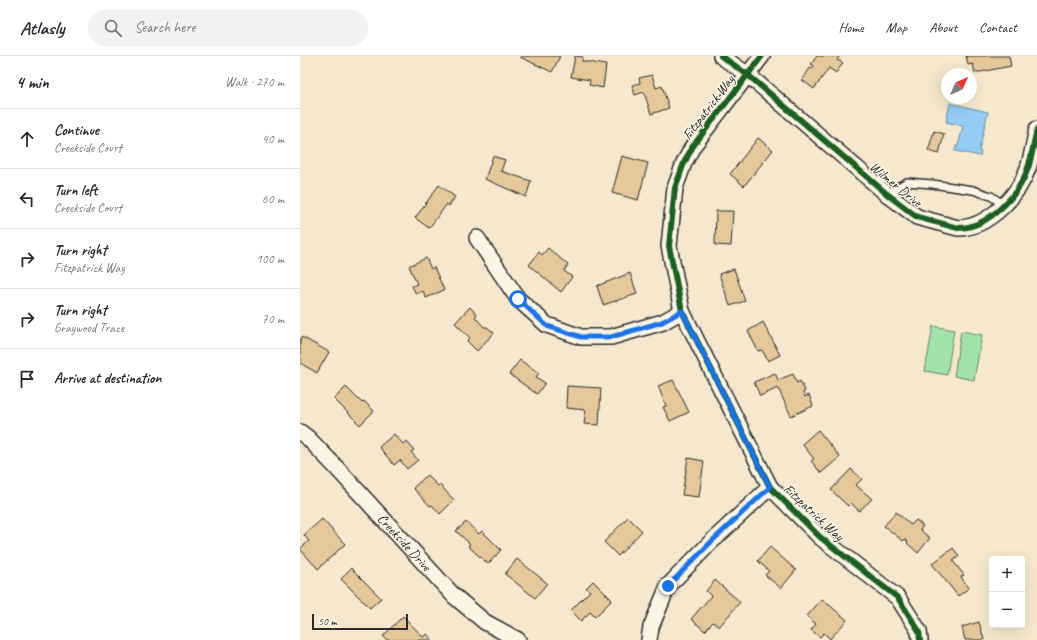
<!DOCTYPE html>
<html lang="en">
<head>
<meta charset="utf-8">
<style>
	:root { --surface:#fff; --page:#f2f2f3; --text:#2b2b33; --muted:#7c7c81; --line:#e1e1e2 }
	body { margin:0; font-family:Caveat,sans-serif; background:var(--page); color:var(--text) }
	.controls { position:absolute; right:12px; bottom:12px; display:grid; overflow:hidden; border-radius:4px; box-shadow:0 4px 16px #0002 }
	.controls button { width:36px; height:36px; display:grid; place-items:center; padding:0; border:0; border-bottom:1px solid var(--line); background:var(--surface); color:var(--text); font:20px sans-serif }
	.compass { position:absolute; left:641px; top:12px; width:36px; height:36px; border-radius:50%; background:var(--surface); box-shadow:0 4px 16px #0002; rotate:45deg }
	.scale { position:absolute; left:12px; bottom:10px; width:96px; box-sizing:border-box; padding-left:4px; border:2px solid #2b2b2b; border-top:0; font-size:11px; line-height:14px; white-space:nowrap; color:#2b2b2b; -webkit-text-stroke:3px #fcf5e5; paint-order:stroke }
	.stop { position:absolute; width:12px; height:12px; margin:-9px; border:3px solid #1a73e8; border-radius:50%; background:#fff }
	.stop.end { background:#1a73e8; border-color:#fff; box-shadow:0 1px 4px #0008 }
	.list { margin:0; padding:0; list-style:none }
	h2 { display:flex; justify-content:space-between; align-items:center; height:52px; margin:0; padding:0 16px; font-size:17px }
	h2 small { font-size:13px; font-weight:400; color:var(--muted) }
	.list li { display:grid; grid-template-columns:26px 1fr auto; gap:12px; align-items:center; box-sizing:border-box; height:60px; padding:0 16px; border-top:1px solid var(--line) }
	.list b { display:block; font-size:15px; white-space:nowrap }
	.list p { margin:0; font-size:13px; white-space:nowrap; color:var(--muted) }
	.list em { font-size:13px; font-style:normal; color:var(--muted) }
	.icon { flex:none; width:22px; height:22px; fill:none; stroke:currentColor; stroke-width:2; stroke-linecap:round; stroke-linejoin:round }
	.map { position:relative; flex:none; width:737px; height:584px; overflow:hidden }
	header { display:flex; align-items:center; gap:24px; box-sizing:border-box; height:56px; padding:0 20px; background:var(--surface); border-bottom:1px solid var(--line) }
	header strong { font-size:19px }
	nav { display:flex; gap:22px; margin-inline-start:auto; font-size:14px }
	.search { width:280px; height:36px; background:var(--page); display:flex; align-items:center; gap:10px; box-sizing:border-box; padding:0 14px; border-radius:22px; color:var(--muted); font-size:15px }
	main { display:flex }
	aside { flex:1; background:var(--surface) }
	.map>svg:first-child { display:block }
	.green { fill:#a2e2aa; stroke:#66866a }
	.water { fill:#94ccf3; stroke:#6a8ca3 }
	.building { fill:#e4c899; stroke:#2b2b2b }
	.lines { fill:none; stroke-linecap:round; stroke-linejoin:round }
	.lane-casing { stroke:#2b2b2b; stroke-width:10 }
	.street-casing { stroke:#2b2b2b; stroke-width:18 }
	.lane { stroke:#fcf5e5; stroke-width:7 }
	.street { stroke:#fcf5e5; stroke-width:15 }
	.cycleway-casing { stroke:#fcf5e5; stroke-width:8 }
	.cycleway { stroke:#1b5e20; stroke-width:6 }
	.route { stroke:#1a73e8; stroke-width:5 }
	.labels { text-anchor:middle; stroke-width:3; stroke-linejoin:round; paint-order:stroke }
	.street-label { font-size:14px; fill:#2b2b2b; stroke:#fcf5e5 }
</style>
</head>
<body>
<header>
<strong>Atlasly</strong>
<div class="search"><svg class="icon" aria-label="search" viewBox="0 0 24 24"><circle cx="10" cy="10" r="6"/><path d="M15 15l6 6"/></svg>Search here</div>
<nav><a>Home</a><a>Map</a><a>About</a><a>Contact</a></nav>
</header>
<main>
<aside>
<h2>4 min<small>Walk · 270 m</small></h2>
<ul class="list">
<li><svg class="icon" aria-label="ahead" viewBox="0 0 24 24"><path d="M12 20V5M6 11l6-6 6 6"/></svg><div><b>Continue</b><p>Creekside Court</p></div><em>40 m</em></li>
<li><svg class="icon" aria-label="left" viewBox="0 0 24 24"><path d="M17 20v-9H6M10 6l-5 5 5 5"/></svg><div><b>Turn left</b><p>Creekside Court</p></div><em>60 m</em></li>
<li><svg class="icon" aria-label="right" viewBox="0 0 24 24"><path d="M7 20v-9h11M14 6l5 5-5 5"/></svg><div><b>Turn right</b><p>Fitzpatrick Way</p></div><em>100 m</em></li>
<li><svg class="icon" aria-label="right" viewBox="0 0 24 24"><path d="M7 20v-9h11M14 6l5 5-5 5"/></svg><div><b>Turn right</b><p>Graywood Trace</p></div><em>70 m</em></li>
<li><svg class="icon" aria-label="arrive" viewBox="0 0 24 24"><path d="M6 21V4h12l-3 4 3 4H6"/></svg><div><b>Arrive at destination</b></div></li>
</ul>
</aside>
<div class="map">
<svg width="737" height="584" viewBox="0 0 737 584">
	<rect width="100%" height="100%" fill="#f5e8ce"/>
	<filter id="ink" filterUnits="userSpaceOnUse"><feTurbulence type="fractalNoise" baseFrequency=".025" numOctaves="2"/><feDisplacementMap in="SourceGraphic" scale="8" xChannelSelector="R" yChannelSelector="G"/><feConvolveMatrix kernelMatrix="1 2 1 2 8 2 1 2 1" color-interpolation-filters="sRGB"/></filter>
	<g filter="url(#ink)">
		<!-- green -->
		<g class="green">
			<path d="M633,270L654,274L647,319L625,315Z"/>
			<path d="M661,275L682,279L674,324L654,320Z"/>
		</g>
		<!-- water -->
		<path class="water" d="M650,47L688,56L679,95L681,96L680,100L655,95L656,90H658L663,70L646,66Z"/>
		<!-- building -->
		<g class="building">
			<path d="M221,0H260L252,16L220,1Z"/>
			<path d="M275,0L283,1L282,5L306,9L303,32L289,29L290,24L271,21Z"/>
			<path d="M517,0H540L537,4L543,7L536,17L529,12L514,33L502,24L510,12L512,13L514,10L511,8Z"/>
			<path d="M666,0H709L711,10L675,17L673,8L668,9Z"/>
			<path d="M352,19L356,32L362,30L369,52L351,58L344,36L335,39L332,29L340,27L339,22Z"/>
			<path d="M634,75L644,78L639,98L628,95Z"/>
			<path d="M458,82L473,94L444,130L430,118Z"/>
			<path d="M193,100L205,104L201,115L231,125L226,141L185,123Z"/>
			<path d="M322,100L348,107L338,144L312,137Z"/>
			<path d="M139,129L155,141L149,150L147,148L129,172L115,162Z"/>
			<path d="M416,155H433L431,190L415,189Z"/>
			<path d="M248,192L268,209L264,215L272,221L261,236L229,209L239,196L242,199Z"/>
			<path d="M126,202L131,213L134,211L144,234L126,242L123,235L116,238L112,230L117,228L109,210Z"/>
			<path d="M434,213L445,245L430,250L419,218Z"/>
			<path d="M330,217L337,238L303,249L297,230Z"/>
			<path d="M170,251L177,259L175,261L184,271H187L194,277L177,295L167,285L170,282L155,267Z"/>
			<path d="M463,266L480,299L468,305L462,294L458,295L448,275Z"/>
			<path d="M2,281L29,296L17,317L0,307L1,303L0,302V284Z"/>
			<path d="M220,304L239,317L236,321L245,327L237,338L209,318Z"/>
			<path d="M475,317L478,324L493,318L497,327L500,325L505,335L503,336L505,341L509,339L513,350L491,360L478,332L460,340L454,326Z"/>
			<path d="M373,324L389,356L370,365L363,351L366,350L358,330Z"/>
			<path d="M267,330L301,332L299,369L284,368L286,354L266,352Z"/>
			<path d="M46,331L62,347L64,345L74,355L60,369L34,343Z"/>
			<path d="M518,374L540,401L521,417L511,405L514,403L502,388Z"/>
			<path d="M94,378L103,388L106,385L114,394L111,396L118,404L107,413L100,404L94,409L79,391Z"/>
			<path d="M388,402L404,405L399,441L382,439Z"/>
			<path d="M551,413L562,423L556,429L572,443L559,455L551,447L548,450L531,434Z"/>
			<path d="M127,419L138,430L140,429L154,444L140,458L132,449L130,450L113,432Z"/>
			<path d="M596,456L611,469L616,464L623,470L620,474L630,482L618,497L607,487L608,486L605,483L603,485L584,470Z"/>
			<path d="M328,461L342,475L318,500L304,486Z"/>
			<path d="M22,463L45,488L18,513L0,493L9,485L4,479Z"/>
			<path d="M166,466L179,478L182,475L201,494L188,508L168,490L170,488L156,475Z"/>
			<path d="M470,491L496,514L481,532L465,519L469,515L458,505Z"/>
			<path d="M653,492L659,500L653,505L664,519L661,521L669,532L658,540L632,508Z"/>
			<path d="M217,503L247,527L235,542L205,518Z"/>
			<path d="M51,512L81,542L70,552L41,523Z"/>
			<path d="M415,524L440,546L419,571L413,566L405,575L391,563L411,540L406,535Z"/>
			<path d="M293,525L312,544L295,561L290,556L281,565L271,554L290,535L286,532Z"/>
			<path d="M522,543L547,564L530,583L524,577L520,581L511,574L516,568L507,560Z"/>
			<path d="M103,560L123,581L127,578L132,584H87L83,580Z"/>
			<path d="M679,566L684,584H665L662,571Z"/>
		</g>
		<g class="lines">
			<defs>
				<path id="lane" d="M587,137L607,126L632,128L673,134L691,140L704,149"/>
				<g id="street">
					<path d="M421,0L448,19L587,138L617,161L658,172C688,172 719,139 728,112C732,100 734,86 737,73"/>
					<path d="M462,0L393,90L384,107L375,132L369,190L382,255L470,431L520,481L598,542L619,575L620,584"/>
					<path d="M177,182L218,243L247,269L281,281H311L363,266L382,255"/>
					<path id="s1" d="M0,376L8,382L33,408L154,540L185,566L218,584"/>
					<path d="M349,584L351,571L368,530L411,486L470,431"/>
				</g>
			</defs>
			<!-- lane casing -->
			<use href="#lane" class="lane-casing"/>
			<!-- street casing -->
			<use href="#street" class="street-casing"/>
			<!-- lane -->
			<use href="#lane" class="lane"/>
			<!-- street -->
			<use href="#street" class="street"/>
			<defs>
				<g id="cycleway">
					<path d="M421,0L448,19L587,138L617,161L658,172C688,172 719,139 728,112C732,100 734,86 737,73"/>
					<path d="M462,0L393,90L384,107L375,132L369,190L382,255L470,431L520,481L598,542L619,575L620,584"/>
				</g>
			</defs>
			<!-- cycleway casing -->
			<use href="#cycleway" class="cycleway-casing"/>
			<!-- cycleway -->
			<use href="#cycleway" class="cycleway"/>
		</g>
	</g>
	<g class="lines" filter="url(#ink)">
		<!-- route -->
		<path class="route" d="M218,243L247,270L281,281H311L362,266L382,255L470,431L411,486L368,530"/>
	</g>
	<g class="labels">
		<!-- street labels -->
		<g class="street-label">
			<text transform="translate(408 51) rotate(-53)" y="5">Fitzpatrick Way</text>
			<text transform="translate(596 128) rotate(39)" y="5">Wilmer Drive</text>
			<text transform="translate(514 456) rotate(43)" y="5">Fitzpatrick Way</text>
			<text dy="5" stroke="none"><textPath href="#s1" startOffset="152">Creekside Drive</textPath></text>
		</g>
	</g>
</svg>
<div class="controls">
<button>+</button>
<button>−</button>
</div>
<svg class="compass" viewBox="-18 -18 36 36"><path d="M0-13l5 13h-10z" fill="#e53935"/><path d="M0 13l5-13h-10z" fill="#7c7c81"/></svg>
<div class="scale">50 m</div>
<div class="stop" style="left:218px;top:243px"></div>
<div class="stop end" style="left:368px;top:530px"></div>
</div>
</main>
</body>
</html>
